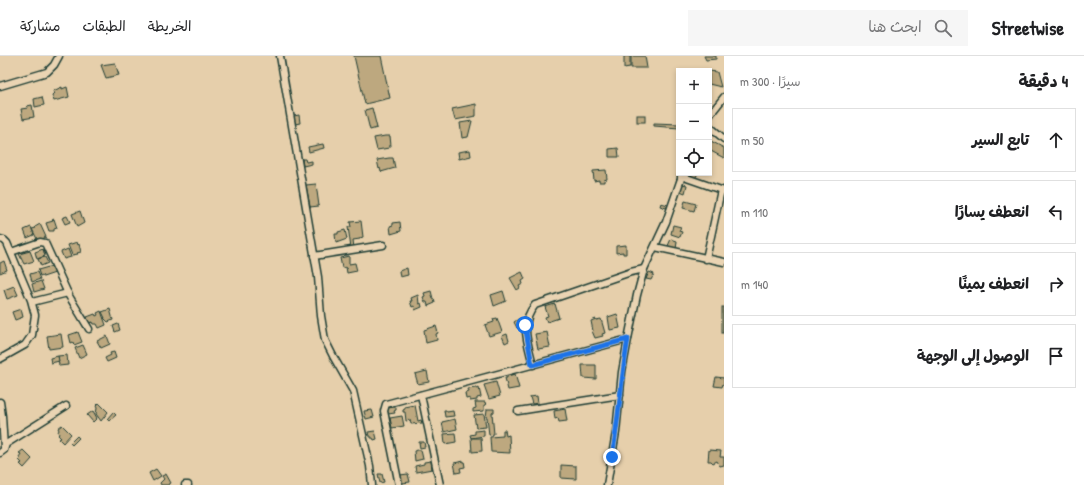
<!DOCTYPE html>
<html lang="ar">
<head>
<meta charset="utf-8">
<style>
	:root { --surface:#fff; --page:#f6f6f6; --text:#202124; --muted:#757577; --line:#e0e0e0 }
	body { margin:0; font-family:"Patrick Hand","Playpen Sans Arabic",sans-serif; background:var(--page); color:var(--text); direction:rtl }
	.controls { position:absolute; right:12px; top:12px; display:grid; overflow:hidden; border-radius:0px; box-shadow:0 2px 6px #0003 }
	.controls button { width:36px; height:36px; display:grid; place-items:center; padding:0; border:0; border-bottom:1px solid var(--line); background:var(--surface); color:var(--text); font:20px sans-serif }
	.stop { position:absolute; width:12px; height:12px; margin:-9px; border:3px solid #1a73e8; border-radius:50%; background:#fff }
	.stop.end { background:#1a73e8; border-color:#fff; box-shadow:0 1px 4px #0008 }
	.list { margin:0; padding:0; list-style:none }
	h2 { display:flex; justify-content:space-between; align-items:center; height:52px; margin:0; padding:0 16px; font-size:17px }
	h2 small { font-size:13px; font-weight:400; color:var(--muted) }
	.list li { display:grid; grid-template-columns:26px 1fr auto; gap:12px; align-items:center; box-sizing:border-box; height:64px; margin:0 8px 8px; padding:0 8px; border:1px solid var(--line); border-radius:0px }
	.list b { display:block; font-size:15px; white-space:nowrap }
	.list em { font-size:13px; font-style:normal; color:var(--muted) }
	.icon { flex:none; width:22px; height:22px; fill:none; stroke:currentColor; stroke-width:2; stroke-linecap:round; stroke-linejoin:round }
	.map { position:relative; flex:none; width:724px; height:429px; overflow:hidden; direction:ltr }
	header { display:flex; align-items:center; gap:24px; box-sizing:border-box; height:56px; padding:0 20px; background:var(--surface); border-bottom:1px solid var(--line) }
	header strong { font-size:19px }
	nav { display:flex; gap:22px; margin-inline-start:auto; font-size:14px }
	.search { width:280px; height:36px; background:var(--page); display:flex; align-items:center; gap:10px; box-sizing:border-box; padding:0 14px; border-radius:0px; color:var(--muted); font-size:15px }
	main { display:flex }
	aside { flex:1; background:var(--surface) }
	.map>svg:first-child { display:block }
	.building { fill:#bda87f; stroke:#1f3d34 }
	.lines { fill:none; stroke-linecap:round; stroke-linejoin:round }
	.street-casing { stroke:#1f3d34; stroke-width:9 }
	.street { stroke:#ead4b3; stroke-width:6 }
	.route { stroke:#1a73e8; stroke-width:5 }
</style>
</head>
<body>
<header>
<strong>Streetwise</strong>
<div class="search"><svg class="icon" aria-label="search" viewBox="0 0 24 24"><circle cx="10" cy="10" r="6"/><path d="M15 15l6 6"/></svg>ابحث هنا</div>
<nav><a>الخريطة</a><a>الطبقات</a><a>مشاركة</a></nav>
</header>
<main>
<aside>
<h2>4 دقيقة<small>سيرًا · 300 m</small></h2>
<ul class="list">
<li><svg class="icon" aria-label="ahead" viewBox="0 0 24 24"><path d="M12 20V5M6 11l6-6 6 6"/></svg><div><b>تابع السير</b></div><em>50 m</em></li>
<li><svg class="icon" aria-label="left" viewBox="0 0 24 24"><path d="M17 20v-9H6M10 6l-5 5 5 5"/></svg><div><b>انعطف يسارًا</b></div><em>110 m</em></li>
<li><svg class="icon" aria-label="right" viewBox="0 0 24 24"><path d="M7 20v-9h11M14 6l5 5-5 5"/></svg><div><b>انعطف يمينًا</b></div><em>140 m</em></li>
<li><svg class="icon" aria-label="arrive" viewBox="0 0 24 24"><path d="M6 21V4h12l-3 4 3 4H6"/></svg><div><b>الوصول إلى الوجهة</b></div></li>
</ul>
</aside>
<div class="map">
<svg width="724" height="429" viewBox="0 0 724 429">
	<rect width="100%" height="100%" fill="#e6cfab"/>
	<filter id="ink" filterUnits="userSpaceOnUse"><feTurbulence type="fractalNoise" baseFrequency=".025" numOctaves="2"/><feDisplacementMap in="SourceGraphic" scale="8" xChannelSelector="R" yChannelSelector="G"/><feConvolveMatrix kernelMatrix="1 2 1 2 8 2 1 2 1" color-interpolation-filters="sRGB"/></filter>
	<g filter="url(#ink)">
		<!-- building -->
		<g class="building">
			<path d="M354,0H381L390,42L365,48Z"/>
			<path d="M624,0H630V11L624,12Z"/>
			<path d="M631,0H645L647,12H631Z"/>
			<path d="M704,0H716V3L706,4Z"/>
			<path d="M115,7L119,19L106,22L101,9Z"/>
			<path d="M709,15L717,16L721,31L709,28Z"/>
			<path d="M62,31V33L67,31L69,41L54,45L52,39L54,37L53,35Z"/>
			<path d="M42,41L44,49L35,51L34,43Z"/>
			<path d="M476,48V60L455,64L452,53Z"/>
			<path d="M32,49L34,61L23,63L21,53L28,52L27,50Z"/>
			<path d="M372,52L377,72L370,74L365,54Z"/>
			<path d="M299,59L300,67L295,68L294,60Z"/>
			<rect x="637" y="59" width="8" height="7"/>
			<path d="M472,65L468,81L462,82L460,67Z"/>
			<path d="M654,67L679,68V72L654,70Z"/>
			<path d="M385,80H390L391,90H389V92L377,94L374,82Z"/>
			<path d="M709,84L724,92V102L709,94Z"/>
			<path d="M323,88L324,92L309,96L308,91Z"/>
			<path d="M618,92L619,101H609V93Z"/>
			<path d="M470,94L471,100L459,103L458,96Z"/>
			<path d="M389,102H393L395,112L381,116L380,112L379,113L377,104Z"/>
			<path d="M302,103H305L306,106L312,105V108L303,110Z"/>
			<path d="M606,114L607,123L604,124V126H599V124L594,125L593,115Z"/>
			<path d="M689,117H698L695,123L687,119Z"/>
			<path d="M316,128L319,150L310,151L306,129Z"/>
			<path d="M683,128L687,129L685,137L680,135Z"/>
			<path d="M685,145L696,148L694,155L683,152Z"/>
			<path d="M661,147L668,149L666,152L660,150Z"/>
			<path d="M80,155L84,167L77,171L72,158Z"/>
			<path d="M67,160L70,166L65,168L62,162Z"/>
			<path d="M54,163L57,172L54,173V175H49L46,167L53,165L52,164Z"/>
			<path d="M361,165L363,181L360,182V183L353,184L354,192H351L348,171H351L350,166Z"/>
			<path d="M400,166L401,175L391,178L390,170L393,169V167Z"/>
			<path d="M40,168L46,181L38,185L32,173L36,172L35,171Z"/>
			<path d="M673,169L681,171L679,175L682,176L680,181L671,178Z"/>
			<path d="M31,171L34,179L27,182L24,174Z"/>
			<path d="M345,174L347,183L336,187L335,178H338V176Z"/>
			<path d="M671,183L677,185L676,194L667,192Z"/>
			<path d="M77,186L78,189L79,188L81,196L77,197L78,198L72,199L68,189Z"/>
			<path d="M626,189V198H623V196L616,197V190Z"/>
			<path d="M43,193L45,200L37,203L35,196Z"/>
			<path d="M68,193L71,201L64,203L61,196Z"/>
			<path d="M30,195L34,205L24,208L19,198Z"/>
			<path d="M349,200V208L355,207L357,215L347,217L346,211L342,212L340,202Z"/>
			<path d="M45,201L48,207L41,210L38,203Z"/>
			<path d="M4,205L7,214L0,217V207Z"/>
			<path d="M52,210L55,217L43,221L42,219L40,220L38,214Z"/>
			<path d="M407,212L408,219L400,221L399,215Z"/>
			<path d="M37,216L40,223L32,226L30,218Z"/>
			<path d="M522,216L525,223L522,225L523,228L519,230L520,232L517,234L510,222Z"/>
			<path d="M649,216L654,218L651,224L646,223Z"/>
			<path d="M41,225L44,233L34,236L32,228Z"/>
			<path d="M14,230L18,239L7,243L4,234Z"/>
			<path d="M431,235L433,243H434L435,247L428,250L427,246H425L423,241L425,240L424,237Z"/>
			<path d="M503,235L506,245L494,250L491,239Z"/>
			<path d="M418,239L419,248L421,247L422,251L415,254L414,250L412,251L410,245H412L411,242Z"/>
			<path d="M555,248L559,262L547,266L545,261L548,260L545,251Z"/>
			<rect x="722" y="251" width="2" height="26"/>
			<path d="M21,253L23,261L15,264L12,256Z"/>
			<path d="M110,253L113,264L108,266L104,262H105L102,256Z"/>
			<path d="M101,255L106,269L99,272L97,268H94L93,266L89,267L87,261L95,258L96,260L98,259L97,257Z"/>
			<path d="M617,258L620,272L610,274L608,261Z"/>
			<path d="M497,262L502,276L489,280L485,269L494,266L493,263Z"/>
			<path d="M520,262L524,268L517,272L514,266Z"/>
			<path d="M596,263V264L601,263L605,277L602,278L603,280L595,282L592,275H593L591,265Z"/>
			<path d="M118,268L120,274L115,276L113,270Z"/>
			<path d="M436,270L438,277L436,278L437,284L426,287L424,274Z"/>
			<path d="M78,276L82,286L74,289L73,286L71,287L69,279Z"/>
			<path d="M547,276L550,291L538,293L535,278Z"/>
			<path d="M61,278L63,291L49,293L47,280Z"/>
			<path d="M507,278L509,285L505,287L502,280Z"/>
			<path d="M107,280L110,288L101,292L97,285Z"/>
			<path d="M83,289L87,298L79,302L75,292Z"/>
			<path d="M114,296L116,302L107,306L105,302L111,299L110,297Z"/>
			<path d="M67,299L68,309L59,310L58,300Z"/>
			<path d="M58,300L59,305L51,307L50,302Z"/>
			<path d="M582,309H596V323L583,322Z"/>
			<path d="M427,315L429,326L418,328L415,318Z"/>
			<path d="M515,318L519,332L508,334L505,322H507V320Z"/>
			<path d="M716,321L724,322V329L723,328L722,331L714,330Z"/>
			<path d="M496,326L500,340L489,343L484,329Z"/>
			<path d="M476,332L477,333L479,332L481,341L477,342V344L470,345V342L466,343L465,337L469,336L468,333Z"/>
			<path d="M537,340L538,347L532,348L530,341Z"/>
			<path d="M475,346H485L486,349H484V355L473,356V353L476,352Z"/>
			<path d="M99,347L108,356L101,365L96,358L97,352L96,350Z"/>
			<path d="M415,349L418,365L421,364L422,367L411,368L410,364L406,365L405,356H403V354L405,353V351Z"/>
			<path d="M396,351V354L394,355L395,357L388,358L387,352Z"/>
			<path d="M487,353H494V356L492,357L494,378L489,379L487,361H486Z"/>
			<path d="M565,353L567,365L559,366L558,362L555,363L554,355Z"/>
			<path d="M372,354L374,361L366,363L364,355Z"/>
			<path d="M444,354H446L447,356L453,355L454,360L445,361Z"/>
			<path d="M93,355L97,362L93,366L87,359Z"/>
			<path d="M113,356L116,359L109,365L107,363Z"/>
			<path d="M484,358L486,371L476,372L474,359Z"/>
			<path d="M402,360L404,370L392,372L390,362Z"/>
			<path d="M455,363L457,373L444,376L442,366Z"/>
			<path d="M62,369L71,378L63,387L59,383L61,382L58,379L59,378L58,376L59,374L58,372Z"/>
			<path d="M484,374V380L471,382L470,379L475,378V375Z"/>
			<path d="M503,374H505L506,380L509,379L510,397L491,396L490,381L503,380Z"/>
			<path d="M375,375L377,383L374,384L373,382H371V380H369L368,376Z"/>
			<path d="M455,377L456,386L445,388L444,378Z"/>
			<path d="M77,380L79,382L72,389L70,387Z"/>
			<path d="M471,382H481L482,395L472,396Z"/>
			<path d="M419,386H424L425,391L420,392Z"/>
			<path d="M23,394L32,403L24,412L20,408L22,407L19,404L20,403L19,401L21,398L19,397Z"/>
			<path d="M418,394H421L423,403L415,405L414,395Z"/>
			<path d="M709,394L721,395L720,401H724V409L720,410L717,405L713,407L711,405H708Z"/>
			<path d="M431,405L432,413L416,416L415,410L424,408V406Z"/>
			<path d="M464,405L465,411L460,412L461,416L456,417L454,407Z"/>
			<path d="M561,409L576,410V423L561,422Z"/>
			<path d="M156,413L161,420L153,425L149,417Z"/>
			<path d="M166,418L171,427L168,429H161L160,427L164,423L162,420Z"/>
			<path d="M378,418H382L384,426L380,427Z"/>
			<path d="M408,418L410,426L402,427L400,419Z"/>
		</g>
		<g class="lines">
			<defs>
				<g id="street">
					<path d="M280,0L318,221L321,260L325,284L333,300L353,335L370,410L372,429"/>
					<path d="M0,30L47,16L54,9L59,0"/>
					<path d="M709,60L724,41"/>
					<path d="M709,70L724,83"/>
					<path d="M681,120L724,135"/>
					<path d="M0,183L4,184L7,187L31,244L35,259L32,279L25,289L0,303"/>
					<path d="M655,191L724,206"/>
					<path d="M11,196L40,186L45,187L69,240L89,273"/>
					<path d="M314,200L383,189"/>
					<path d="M706,203L721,134"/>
					<path d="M32,246L68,237"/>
					<path d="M533,309C528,287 519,268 535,249L631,216L644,213"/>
					<path d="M421,339L440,429"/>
					<path d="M0,346L2,360L4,392"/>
					<path d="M518,355L620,339"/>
					<path d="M0,397L4,394L6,388L66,350"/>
					<path d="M185,429H188"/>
					<path d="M399,429L384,355L386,348L628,283"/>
					<path d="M607,429L616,376L622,316L628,283L637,239L644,213L666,166L683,117"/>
				</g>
			</defs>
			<!-- street casing -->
			<use href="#street" class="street-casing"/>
			<!-- street -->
			<use href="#street" class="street"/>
		</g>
	</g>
	<g class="lines" filter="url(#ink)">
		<!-- route -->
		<path class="route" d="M525,269L532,309L628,283C621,322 619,362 612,401"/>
	</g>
</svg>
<div class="controls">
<button>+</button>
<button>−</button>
<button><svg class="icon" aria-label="locate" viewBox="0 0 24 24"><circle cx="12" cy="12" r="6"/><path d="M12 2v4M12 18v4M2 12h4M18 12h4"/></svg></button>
</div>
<div class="stop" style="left:525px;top:269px"></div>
<div class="stop end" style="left:612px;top:401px"></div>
</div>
</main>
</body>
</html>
